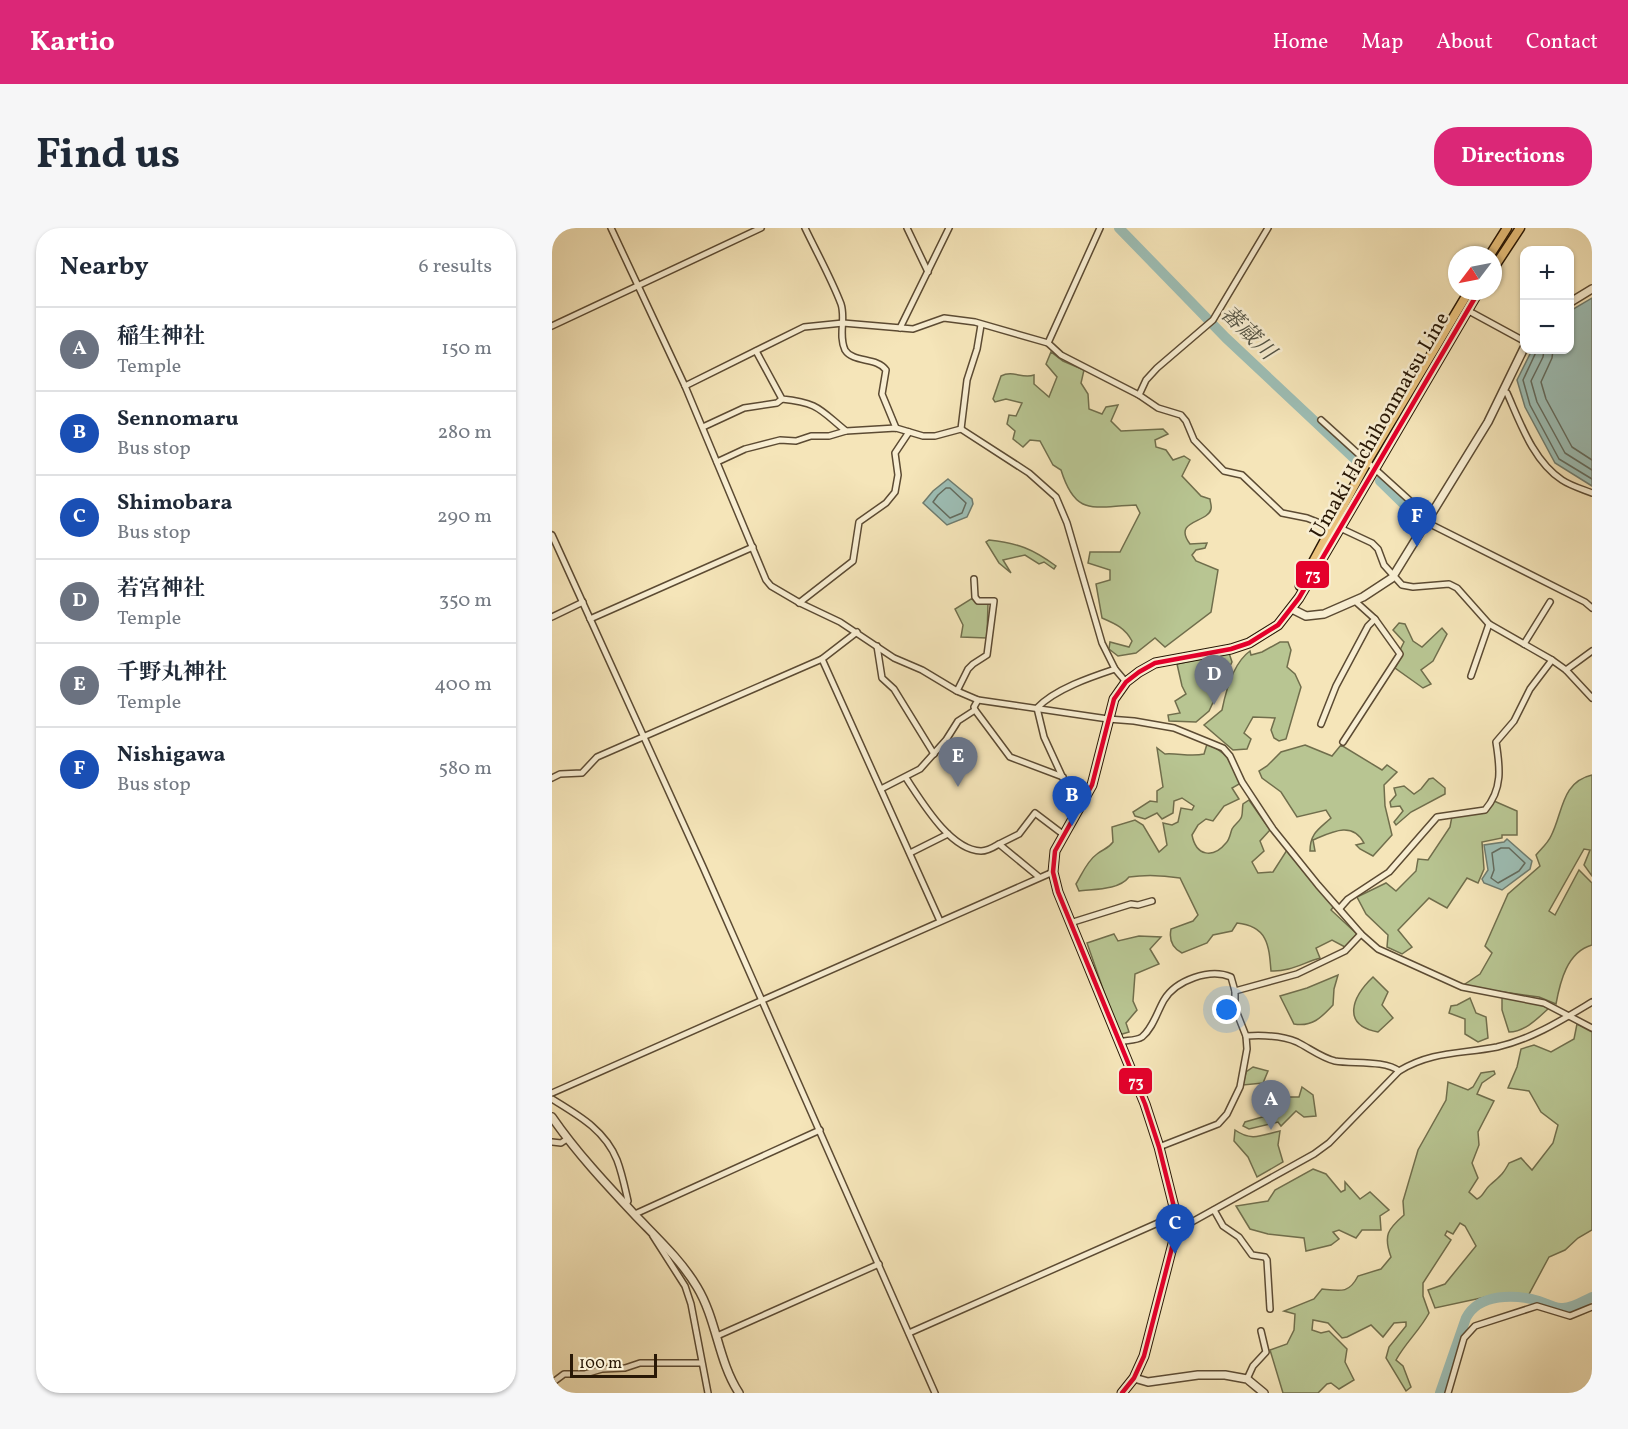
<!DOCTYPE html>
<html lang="en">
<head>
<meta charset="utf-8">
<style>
	:root { --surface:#fff; --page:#f6f6f7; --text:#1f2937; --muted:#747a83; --line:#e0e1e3; --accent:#db2777 }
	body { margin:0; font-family:Vollkorn,"Noto Serif JP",serif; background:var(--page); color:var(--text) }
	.controls { position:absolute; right:18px; top:18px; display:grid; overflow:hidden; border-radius:12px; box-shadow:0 2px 4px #0004 }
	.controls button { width:54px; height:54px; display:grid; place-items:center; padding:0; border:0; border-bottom:2px solid var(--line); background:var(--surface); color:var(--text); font:30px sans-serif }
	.compass { position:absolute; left:896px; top:18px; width:54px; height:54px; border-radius:50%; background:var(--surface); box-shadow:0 2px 4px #0004; rotate:238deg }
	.scale { position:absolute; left:18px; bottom:15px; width:87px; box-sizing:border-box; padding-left:6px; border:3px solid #291806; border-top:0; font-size:16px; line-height:21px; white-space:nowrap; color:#291806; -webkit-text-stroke:4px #f8eed2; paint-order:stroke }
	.you { position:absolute; left:675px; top:782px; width:21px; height:21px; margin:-15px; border:4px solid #fff; border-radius:50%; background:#1a73e8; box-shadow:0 0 0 9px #1a73e833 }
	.badge { display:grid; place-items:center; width:39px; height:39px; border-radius:50%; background:var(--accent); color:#fff; font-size:20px; font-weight:700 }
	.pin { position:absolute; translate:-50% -50px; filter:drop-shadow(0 2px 3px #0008) }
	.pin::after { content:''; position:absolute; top:32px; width:21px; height:18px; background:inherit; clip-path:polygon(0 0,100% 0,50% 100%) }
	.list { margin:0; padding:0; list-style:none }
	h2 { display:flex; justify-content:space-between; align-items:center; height:78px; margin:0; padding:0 24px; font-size:26px }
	h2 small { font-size:20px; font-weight:400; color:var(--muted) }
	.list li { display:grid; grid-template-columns:39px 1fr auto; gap:18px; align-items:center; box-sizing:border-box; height:84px; padding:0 24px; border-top:2px solid var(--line) }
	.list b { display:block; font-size:22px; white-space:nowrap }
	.list p { margin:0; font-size:20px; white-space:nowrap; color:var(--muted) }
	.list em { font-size:20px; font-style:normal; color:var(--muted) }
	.map { position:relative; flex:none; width:1040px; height:1165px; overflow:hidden; border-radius:24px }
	header { display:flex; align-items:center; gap:36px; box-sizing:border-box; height:84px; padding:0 30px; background:var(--accent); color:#fff }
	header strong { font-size:28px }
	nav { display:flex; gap:33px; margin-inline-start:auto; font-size:21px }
	.intro { display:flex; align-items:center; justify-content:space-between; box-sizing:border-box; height:144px; padding:0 36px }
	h1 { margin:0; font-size:42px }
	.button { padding:15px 27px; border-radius:24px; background:var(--accent); color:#fff; font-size:21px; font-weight:700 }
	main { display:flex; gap:36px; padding:0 36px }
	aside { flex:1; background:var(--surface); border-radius:24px; box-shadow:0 2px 4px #0004 }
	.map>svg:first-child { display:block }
	.green { fill:#b8c592; stroke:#706e4c; stroke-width:1.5 }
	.water { fill:#9dbeb5; stroke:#6f7c6f; stroke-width:1.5 }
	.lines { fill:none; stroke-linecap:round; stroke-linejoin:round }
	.shore { stroke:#636b5e; stroke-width:1.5 }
	.river { stroke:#9dbeb5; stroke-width:10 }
	.minor-casing { stroke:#5c4b33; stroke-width:8 }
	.tertiary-casing { stroke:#5c4b33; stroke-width:10 }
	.secondary-casing { stroke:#291806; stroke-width:10 }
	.primary-casing { stroke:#291806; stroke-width:11 }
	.minor { stroke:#f8eed2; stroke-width:5 }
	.tertiary { stroke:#f8eed2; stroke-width:7 }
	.secondary { stroke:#f8eed2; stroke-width:8 }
	.primary { stroke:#eac27c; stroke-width:8 }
	.bus-1-casing { stroke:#f8eed2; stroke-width:9 }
	.bus-1 { stroke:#e4002b; stroke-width:4.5 }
	.labels { text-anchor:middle; stroke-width:5; stroke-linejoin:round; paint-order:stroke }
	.street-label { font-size:21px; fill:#291806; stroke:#f8eed2 }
	.water-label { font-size:22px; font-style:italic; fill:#525243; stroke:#f8eed2 }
	.line-badge { stroke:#f8eed2; stroke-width:2 }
	.badge-label { font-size:16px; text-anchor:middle; font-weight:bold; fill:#fff }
</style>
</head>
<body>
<header>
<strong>Kartio</strong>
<nav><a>Home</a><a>Map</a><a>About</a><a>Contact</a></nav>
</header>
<div class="intro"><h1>Find us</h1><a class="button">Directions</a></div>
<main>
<aside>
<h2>Nearby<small>6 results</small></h2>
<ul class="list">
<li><span class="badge" style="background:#6b7280">A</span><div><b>稲生神社</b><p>Temple</p></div><em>150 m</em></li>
<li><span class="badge" style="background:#1a4fb4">B</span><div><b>Sennomaru</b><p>Bus stop</p></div><em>280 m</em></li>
<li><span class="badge" style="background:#1a4fb4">C</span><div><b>Shimobara</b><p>Bus stop</p></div><em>290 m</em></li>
<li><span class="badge" style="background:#6b7280">D</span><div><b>若宮神社</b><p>Temple</p></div><em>350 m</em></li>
<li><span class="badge" style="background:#6b7280">E</span><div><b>千野丸神社</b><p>Temple</p></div><em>400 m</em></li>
<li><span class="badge" style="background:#1a4fb4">F</span><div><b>Nishigawa</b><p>Bus stop</p></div><em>580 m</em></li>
</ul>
</aside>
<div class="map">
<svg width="1040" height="1165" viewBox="0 0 1040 1165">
	<rect width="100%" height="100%" fill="#f5e5b9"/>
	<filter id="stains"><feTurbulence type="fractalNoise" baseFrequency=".00333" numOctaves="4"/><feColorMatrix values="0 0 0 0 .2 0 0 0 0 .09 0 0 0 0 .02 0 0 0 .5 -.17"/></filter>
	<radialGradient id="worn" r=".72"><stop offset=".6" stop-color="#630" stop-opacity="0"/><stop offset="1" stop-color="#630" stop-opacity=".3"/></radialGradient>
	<!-- green -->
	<g class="green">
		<path d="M499,124L511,133L532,142L529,155L536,166L537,181L550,186L554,179L566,177L559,193L569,203L611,201L616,206L603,212L604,219L614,222L621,232L632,228L638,232L630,248L649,268L658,271C658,274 660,278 659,281C656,295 620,292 638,316L655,315L653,320L644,322L640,327L644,333L666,342L659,384L613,419L603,410L584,425L566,428L557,421L558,414L577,419L580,413C573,400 564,396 550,390L544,356L558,352V342L536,335L538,324H568L588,285L584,277C542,278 524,290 509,242L501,237L488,213L478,212L471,219L461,211L463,203L455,196L457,187L464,188L470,175L454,171L443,174L441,171L449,148C461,142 470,151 482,147V156L497,169L505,149L494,136Z"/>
		<path d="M437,312C466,315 481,321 504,338L502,341L492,334L487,336L473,327L451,332L459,345L447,335L434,314Z"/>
		<path d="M419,371L436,375L435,410L409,409L411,397L403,381Z"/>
		<path d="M847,395L853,396L861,413L870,419L890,400L895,406L881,433L869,442L879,456L871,460L843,440L850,427L848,422L852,414L841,402Z"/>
		<path d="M728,414H736L739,422L735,439L743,446L749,459L734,511L727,513L722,510L719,502L723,490L701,489L692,505L699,511L695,521L681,522L652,497L670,482C674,462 681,435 698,423L699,427L710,424Z"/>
		<path d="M677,425L680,434L657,483L644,494L617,493L616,487L628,485L623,473L634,466L630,458L625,436Z"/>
		<path d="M655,516C677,525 679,535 689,555L680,560L687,571L672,578L661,593L654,591L646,597L640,607C644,628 661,631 674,615C678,611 678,606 680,601C682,597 687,594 689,590C691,587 690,580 691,576L697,572L718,602L708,613L712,623L700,634L706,645L721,644L735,622L756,649L782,678L779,682L805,706L793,719L780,712L764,720L768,730C751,735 737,744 719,743C717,718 716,698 685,695L680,703L661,707L655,715L630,725C620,720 617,711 619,701L641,693L646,687L628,650C610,647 596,646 577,649C567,662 543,661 527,663L524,656C530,646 535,633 545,626C551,621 556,621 561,614L560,599L583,592L591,597L607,624L615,617L611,595L620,597L626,594L629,580L640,582L642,578L630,570L622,573L621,585L610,591L605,585L593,591L583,588L581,584L598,573L605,574V563L611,559L605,520L613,526C626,525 639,529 652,526Z"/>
		<path d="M753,517L780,528L789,517L830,542L835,537L845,544L832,557L833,578L840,607L821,628L808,621L804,617L812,615C800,593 780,604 761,612L763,623H758C758,605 767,601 779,590L774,582L745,589L729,564L710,550L707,543L715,538L729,524Z"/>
		<path d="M1040,547V648L1032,637L1038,622L1032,621L997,683L1003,687L1027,642L1040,655V717C1015,724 1008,754 1004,776L987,769L923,760L913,756L928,746L940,725L933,718L956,666L988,638L984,627C989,621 996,615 999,608C1011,585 1009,554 1040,547Z"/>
		<path d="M881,550L893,560V566L859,584L844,597L842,594L851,583L848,578L839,579L838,574L844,567L842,560L852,558L862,566L869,561L877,551Z"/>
		<path d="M942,573L965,583V607H950V610L930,614L932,641L926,655L915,650L895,680L877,670L846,702L860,719L850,726L835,719L836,707L814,686L805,669L834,655L844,663L864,643L866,631L876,632L898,599L900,588L934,584Z"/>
		<path d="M562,706L566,713L587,708L609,709L598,721L607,736L583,746L581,773L585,782L574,795L577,804L567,807L535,715Z"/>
		<path d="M786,747L782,761L781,777C769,790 760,799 742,796L728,768L755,760Z"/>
		<path d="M821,749L836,764L830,777L841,790L826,804C789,797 800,769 821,749Z"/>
		<path d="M950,768L983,775L997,780C986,790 973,804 957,804L950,782Z"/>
		<path d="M918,770L924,785L934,789L936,810L926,814L913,806V791L897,785L899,778L905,777Z"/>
		<path d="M1025,796L1040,804V1002L1026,1010L1013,1022L997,1029L976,1068L965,1065L943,1067L883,1080L876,1062L893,1056L924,1018L913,998L908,995L901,1006L895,1003L893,1007L899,1012L871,1055V1068L877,1085C868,1102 854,1114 844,1132L851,1138L859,1159L854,1163L834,1130L837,1119L854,1098V1094L842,1095L831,1109L819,1097L795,1109L790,1110L776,1095L761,1092L760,1102L769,1105L777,1103L795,1121L793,1134L802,1152L787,1161L779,1155L775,1156L766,1165H731L718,1122L735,1116L742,1102L743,1086L732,1083L762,1071L770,1061C788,1063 797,1066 806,1048L829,1041L839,1029C831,1007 836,1001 852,987L851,973L866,922L894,872L896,854L916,862L921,859L929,845L942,843L943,846L930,855L925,866L942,873L926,904L927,917L920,935L926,950L917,964L925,971C932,968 932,962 938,957C948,948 950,948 957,935L969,930L980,942L1001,915L1006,897L989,884L977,863L956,860L965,839L969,821L982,817L999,824L1022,811Z"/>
		<path d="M701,839L716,843L711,855L691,857L694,844Z"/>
		<path d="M750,859L761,867L764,888L752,889L744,883L729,898L726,894L697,901L691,898L693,894L714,888V873L727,869H747Z"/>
		<path d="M683,902C700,914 710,907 728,903L726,917L731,934L705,949L696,929L682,913Z"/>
		<path d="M761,941L774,946L789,964L793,962V954L808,971L818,964L837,982L828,988L829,1002H810L804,1010L787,1002L781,1004L787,1011L779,1017L754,1023L752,1010L716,1006L698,1001L684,978L716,973L723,962Z"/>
	</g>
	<!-- water -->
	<g class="water">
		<path d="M1040,70V258L1003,235L973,179L965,152L980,122H1017L1018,83Z"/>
		<path d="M396,251L420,271L421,276L415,289L395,297L371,275L381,263Z"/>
		<path d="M955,611L980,633L978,641L950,662L932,655L930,651L936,642L932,617L952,614Z"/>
	</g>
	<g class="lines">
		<!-- shore -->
		<g class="shore">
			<path d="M985,122L971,152L978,177L1007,231L1040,251"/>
			<path d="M992,122L991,129L979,153L985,174L1013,225L1040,242"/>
			<path d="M1001,122L1000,130L989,154L994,171L1020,219L1040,232"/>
			<path d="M394,260H398L414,275L410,285L398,290L381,274L386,267Z"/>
			<path d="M949,620H957L973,635L967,643L946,655L939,650L942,642L940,625Z"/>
		</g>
		<!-- river -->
		<g class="river">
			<path d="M567,0L674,110L805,233"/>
			<path d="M828,253L866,290"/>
			<path d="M888,1165L914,1090C927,1065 963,1066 987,1073C994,1075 1001,1080 1009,1080C1020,1081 1031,1073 1040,1069"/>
		</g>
		<defs>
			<g id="minor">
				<path d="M59,0L133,158L214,352L219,358L248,375L288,394L342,430L370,442L405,463L426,472L556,491L582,493L622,500L671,520L678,528L690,554L721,601L766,657L809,706L826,721L910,759L992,775L1040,800"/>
				<path d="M253,0C265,25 279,50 289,76C294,91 286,107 293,122C301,135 325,129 334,142L330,166L344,200"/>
				<path d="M355,0L376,44"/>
				<path d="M915,82L972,113"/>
				<path d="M0,98L209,0"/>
				<path d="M348,100L397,0"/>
				<path d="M496,115L548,0"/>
				<path d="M204,123L230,171C267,175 267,181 294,203L344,200L371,208H383L409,201L415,152L425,121L429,97"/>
				<path d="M133,158L252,99L291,95L361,101L392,90L423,94L496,115L509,127L587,167L606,180L629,187L634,193L642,212L672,243L690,247L730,285L755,290L778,299"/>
				<path d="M951,163L955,165C968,194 981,233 1010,252C1019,258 1030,261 1040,265"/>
				<path d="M587,167L594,152L605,140L661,92L716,0"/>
				<path d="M769,192L877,290"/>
				<path d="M151,199L192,180L225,175L230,171"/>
				<path d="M409,201L477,245L504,269L515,295L550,415L563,441L574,454"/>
				<path d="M165,234L193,221L228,212L244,213L259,208H277L294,203"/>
				<path d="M874,294L1033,374L1040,380"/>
				<path d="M788,300L820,315L826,321L832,337L850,357L861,359L897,356L905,360L937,396L1000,432L1014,442L1040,470"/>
				<path d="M0,307L151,639L383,1165"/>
				<path d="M247,375L301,333L307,294L334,275L343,264L346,247L343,225L357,204"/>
				<path d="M0,389L31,374"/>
				<path d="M38,391L201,319"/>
				<path d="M972,416L998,374"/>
				<path d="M325,418L330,450L342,461L382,526"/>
				<path d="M270,431L388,693"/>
				<path d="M1014,442L1040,423"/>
				<path d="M919,448L937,396"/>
				<path d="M405,463L416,441L421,436L435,427L442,373H426L423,369L422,351"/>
				<path d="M426,472L422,479L423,482L458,529L511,549"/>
				<path d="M769,496L784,458L816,398L823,391"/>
				<path d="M791,514L848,426L823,391L803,373"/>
				<path d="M0,550L8,546L30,545L45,529L270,431L305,404"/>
				<path d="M354,550C370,574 398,622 429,623C436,623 442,619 447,616L487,649"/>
				<path d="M329,561L368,541L394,512L406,493L423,482"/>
				<path d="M522,587L521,572L492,509L485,480C503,461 539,449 563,441"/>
				<path d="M447,616L467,606L483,585L512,607"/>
				<path d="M358,625L396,606"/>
				<path d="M788,680L796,671L837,644L885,589L933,582C951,561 948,539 944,514L962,493L978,461L1000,432"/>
				<path d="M518,695L579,676L586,677L600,673"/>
				<path d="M683,763L745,746L793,723L809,706"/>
				<path d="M694,808C711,807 729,807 745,814C757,820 770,830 783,833C801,836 833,832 847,843"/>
				<path d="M567,814C574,812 584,813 590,809C601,800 605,784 612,772C624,752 658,740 679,749L683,763V780L694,808L695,821L688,859L675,886L666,896L607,919"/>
				<path d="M0,865L501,644"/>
				<path d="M0,871C26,887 53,902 65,932C70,945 73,960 76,973L74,977"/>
				<path d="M0,914L9,915L15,911"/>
				<path d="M662,982L671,998L687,1009L700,1027L713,1029L715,1032L718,1081"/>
				<path d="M83,986L268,902"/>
				<path d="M625,1000H629L762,926L777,915L847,843C880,823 909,826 945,819C980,811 1010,792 1040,774"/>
				<path d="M101,1008L133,1058L139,1076L156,1165"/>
				<path d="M357,1105L624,987"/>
				<path d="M165,1108L327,1036"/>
				<path d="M695,1151L701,1138L714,1124L709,1103"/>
				<path d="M0,1155L12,1146H33L50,1141L73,1140L88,1135H149"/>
				<path d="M896,1165L912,1110L923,1098L985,1078L1018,1088L1040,1079"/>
			</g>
			<g id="tertiary">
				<path d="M1017,75L1040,61"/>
				<path d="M740,381L754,388L772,386L811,369L840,350L936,194L972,120"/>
				<path d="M0,889C24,924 54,956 83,987C105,1010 129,1032 145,1059C165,1092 166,1133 187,1165"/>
				<path d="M582,1150L596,1154L646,1147H673L695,1151L712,1165"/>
			</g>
			<path id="secondary" d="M1034,0L1040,3"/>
			<g id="primary">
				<path d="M938,27L955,0"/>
				<path d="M941,41L968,0"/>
				<path d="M748,358L815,234L917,63"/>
				<path d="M570,1165L582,1150L592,1128L625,1000L624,987L607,919L593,876L506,664L501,644L503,623L540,557L562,471L574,454L587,444L603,435L679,421L697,415L726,397L747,370L927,63"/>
			</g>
		</defs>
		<!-- minor casing -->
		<use href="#minor" class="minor-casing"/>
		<!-- tertiary casing -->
		<use href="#tertiary" class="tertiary-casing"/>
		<!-- secondary casing -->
		<use href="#secondary" class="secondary-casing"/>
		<!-- primary casing -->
		<use href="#primary" class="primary-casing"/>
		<!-- minor -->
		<use href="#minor" class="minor"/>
		<!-- tertiary -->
		<use href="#tertiary" class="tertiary"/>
		<!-- secondary -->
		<use href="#secondary" class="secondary"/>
		<!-- primary -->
		<use href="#primary" class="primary"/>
		<defs>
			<path id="bus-1" d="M570,1165L582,1150L592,1128L625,1000L624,987L607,919L593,876L506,664L501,644L503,623L540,557L562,471L574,454L587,444L603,435L679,421L697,415L726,397L747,370L927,63"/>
		</defs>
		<!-- bus-1 casing -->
		<use href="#bus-1" class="bus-1-casing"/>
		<!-- bus-1 -->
		<use href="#bus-1" class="bus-1"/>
	</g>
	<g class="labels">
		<!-- street labels -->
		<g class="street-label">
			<text transform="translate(827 197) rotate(-60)" y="7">Umaki Hachihonmatsu Line</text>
		</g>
		<!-- water labels -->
		<g class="water-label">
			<text transform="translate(697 104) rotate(44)" y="8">蕃蔵川</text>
		</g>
	</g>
	<g class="line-badge">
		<rect x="743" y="332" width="35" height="29" rx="6" fill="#e4002b"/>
		<rect x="566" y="839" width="35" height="28" rx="6" fill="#e4002b"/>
	</g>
	<g class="badge-label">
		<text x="761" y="352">73</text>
		<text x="584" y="859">73</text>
	</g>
	<rect width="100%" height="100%" filter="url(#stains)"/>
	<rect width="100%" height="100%" fill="url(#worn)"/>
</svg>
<div class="controls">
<button>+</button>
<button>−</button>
</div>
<svg class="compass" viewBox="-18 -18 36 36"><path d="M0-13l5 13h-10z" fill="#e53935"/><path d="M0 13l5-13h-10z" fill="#747a83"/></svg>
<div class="scale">100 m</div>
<div class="you"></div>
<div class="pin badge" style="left:719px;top:902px;background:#6b7280">A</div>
<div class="pin badge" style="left:520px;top:598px;background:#1a4fb4">B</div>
<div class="pin badge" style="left:623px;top:1026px;background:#1a4fb4">C</div>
<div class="pin badge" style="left:662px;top:477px;background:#6b7280">D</div>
<div class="pin badge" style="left:406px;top:559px;background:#6b7280">E</div>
<div class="pin badge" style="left:865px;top:319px;background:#1a4fb4">F</div>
</div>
</main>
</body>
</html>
